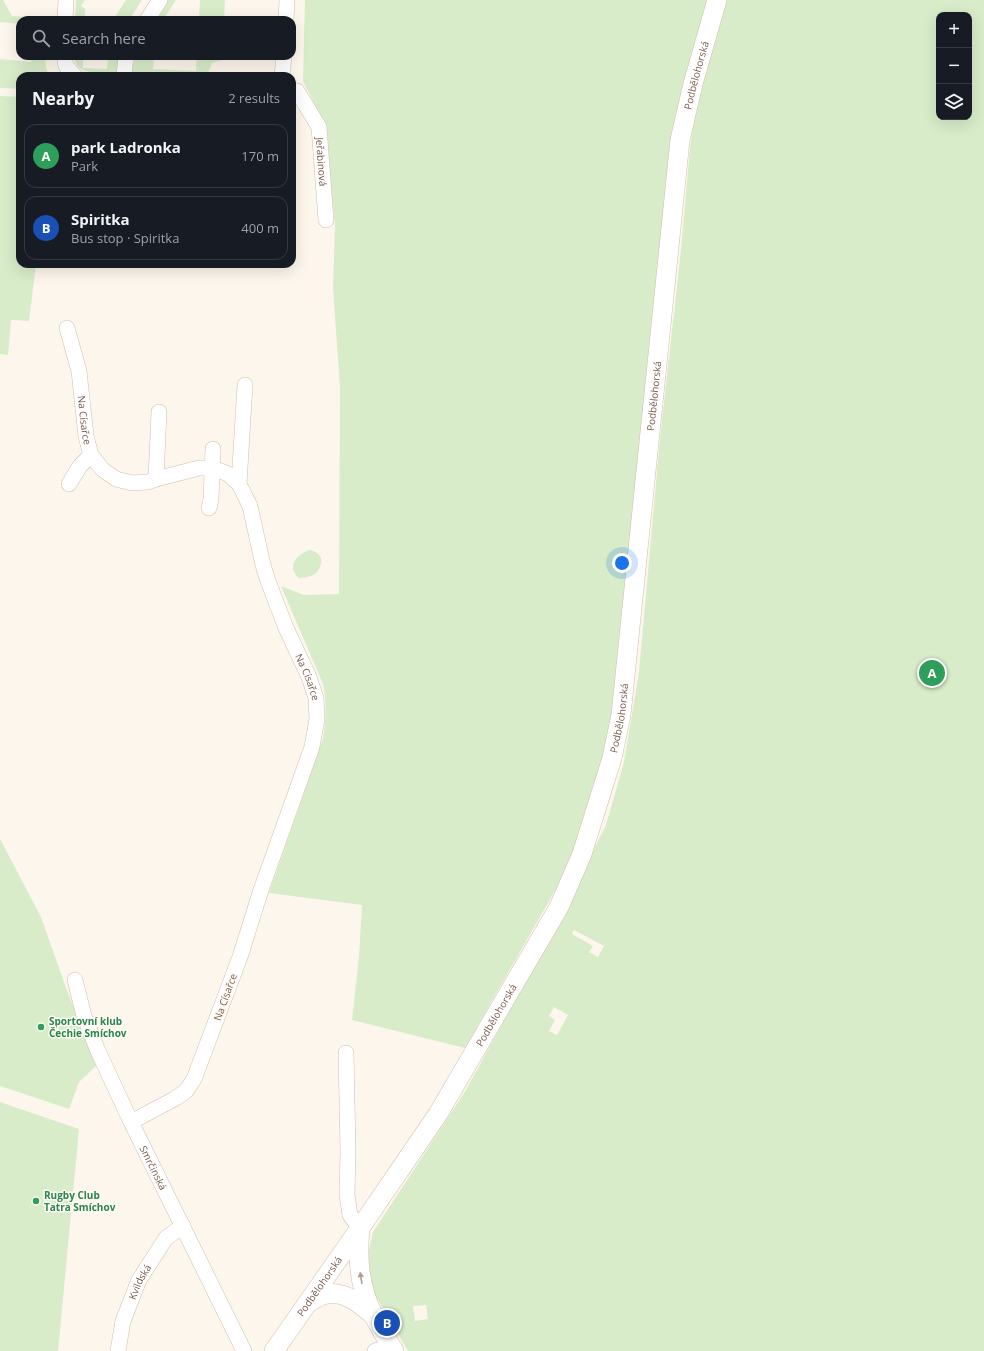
<!DOCTYPE html>
<html lang="en">
<head>
<meta charset="utf-8">
<style>
	:root { --surface:#171b24; --page:#20242c; --text:#f1f3f6; --muted:#9ea1a6; --line:#363941; --accent:#8c9099 }
	body { margin:0; font-family:"Open Sans",sans-serif; background:var(--page); color:var(--text) }
	.controls { position:absolute; right:12px; top:12px; display:grid; overflow:hidden; border-radius:8px; box-shadow:0 4px 16px #0002 }
	.controls button { width:36px; height:36px; display:grid; place-items:center; padding:0; border:0; border-bottom:1px solid var(--line); background:var(--surface); color:var(--text); font:20px sans-serif }
	.you { position:absolute; left:622px; top:563px; width:14px; height:14px; margin:-10px; border:3px solid #fff; border-radius:50%; background:#1a73e8; box-shadow:0 0 0 6px #1a73e833 }
	.badge { display:grid; place-items:center; width:26px; height:26px; border-radius:50%; background:var(--accent); color:#fff; font-size:13px; font-weight:700 }
	.pin { position:absolute; translate:-50% -50%; border:2px solid #fff; box-shadow:0 1px 4px #0006 }
	.list { margin:0; padding:0; list-style:none }
	h2 { display:flex; justify-content:space-between; align-items:center; height:52px; margin:0; padding:0 16px; font-size:17px }
	h2 small { font-size:13px; font-weight:400; color:var(--muted) }
	.list li { display:grid; grid-template-columns:26px 1fr auto; gap:12px; align-items:center; box-sizing:border-box; height:64px; margin:0 8px 8px; padding:0 8px; border:1px solid var(--line); border-radius:12px }
	.list b { display:block; font-size:15px; white-space:nowrap }
	.list p { margin:0; font-size:13px; white-space:nowrap; color:var(--muted) }
	.list em { font-size:13px; font-style:normal; color:var(--muted) }
	.icon { flex:none; width:22px; height:22px; fill:none; stroke:currentColor; stroke-width:2; stroke-linecap:round; stroke-linejoin:round }
	.map { position:relative; flex:none; width:984px; height:1351px; overflow:hidden }
	.search { position:absolute; background:var(--surface); box-shadow:0 4px 16px #0002; left:16px; top:16px; width:280px; height:44px; display:flex; align-items:center; gap:10px; box-sizing:border-box; padding:0 14px; border-radius:12px; color:var(--muted); font-size:15px }
	.panel { position:absolute; background:var(--surface); box-shadow:0 4px 16px #0002; left:16px; top:72px; width:280px; height:196px; border-radius:12px }
	.map>svg:first-child { display:block }
	.green { fill:#d8ecc9; fill-rule:evenodd }
	.lines { fill:none; stroke-linecap:round; stroke-linejoin:round }
	.minor-casing { stroke:#d1beb0; stroke-width:16 }
	.tertiary-casing { stroke:#d1beb0; stroke-width:20 }
	.minor { stroke:#fff; stroke-width:15 }
	.tertiary { stroke:#fff; stroke-width:19 }
	.oneway { fill:#af9d94 }
	.leisure-dot { fill:#2e9e5b; stroke:#fffaf3; stroke-width:1.5 }
	.labels { text-anchor:middle; stroke-width:3; stroke-linejoin:round; paint-order:stroke }
	.street-label { font-size:10px; fill:#7a5c4d; stroke:#fffaf3 }
	.leisure-label { font-size:10px; font-weight:bold; fill:#27864d; stroke:#fffaf3; text-anchor:start }
</style>
</head>
<body>
<div class="map">
<svg width="984" height="1351" viewBox="0 0 984 1351">
	<rect width="100%" height="100%" fill="#fdf6ec"/>
	<!-- green -->
	<g class="green">
		<path d="M0,0H3L12,16L28,17L30,20H20V24L0,22Z"/>
		<path d="M76,0H85L81,6L85,9V20H75Z"/>
		<path d="M126,0H142L129,20H113Z"/>
		<path d="M168,0H176L163,20H154Z"/>
		<path d="M200,0H225L224,20H199Z"/>
		<path d="M305,0H708L695,48L615,709L584,827L564,875L465,1048L352,1020L359,957L362,905L269,893L323,739C326,720 327,703 323,684L281,586L304,595L339,594L340,388L333,288L335,225L325,125L303,81Z"/>
		<path d="M727,0H984V1351H408L375,1295L371,1282L368,1255L373,1232L466,1090L561,916L606,825L624,762L639,672L660,439L681,250L690,148L695,109ZM939,15H969V117H939ZM574,930L604,946L598,957L589,952L593,946L572,934ZM554,1007L568,1015L557,1035L549,1031L555,1020L549,1016ZM426,1305L428,1319L415,1321L413,1306Z"/>
		<path d="M32,56H45L46,67L49,76H20V89L0,88V59L31,62Z"/>
		<path d="M74,56H83V68L107,69L108,56H119L117,72C101,72 76,77 74,56Z"/>
		<path d="M136,56H154L153,69L196,71L197,56H223L222,60L212,63L207,76L130,73Z"/>
		<path d="M0,96L20,97V264H36L29,321L11,320L8,355L0,354Z"/>
		<path d="M309,550C323,552 325,564 315,574C310,577 304,578 299,578C286,567 296,555 309,550Z"/>
		<path d="M0,839L41,917L66,988L97,1065L79,1082L69,1109L0,1086Z"/>
		<path d="M0,1102L79,1129L58,1351H0Z"/>
	</g>
	<g class="lines">
		<defs>
			<g id="minor">
				<path d="M65,20L66,0"/>
				<path d="M147,20L160,0"/>
				<path d="M286,20L287,0"/>
				<path d="M64,56L66,66L75,76"/>
				<path d="M124,76L126,56"/>
				<path d="M282,76L284,56"/>
				<path id="s1" d="M292,91H297L319,127L326,220"/>
				<path id="s2" d="M67,328L79,371L86,436L91,455L102,469L116,479L132,483L148,482L156,479L199,468H213L228,474L239,484L250,506L263,565L268,581L286,628L309,677L316,698L317,719L312,747L261,890L240,957L194,1079L186,1091L176,1098L131,1122"/>
				<path d="M156,479L159,412"/>
				<path d="M69,484L80,466L91,455"/>
				<path d="M239,484L245,385"/>
				<path d="M209,508L211,499L213,449"/>
				<path id="s3" d="M75,980L84,1016L98,1051L131,1122L244,1351"/>
				<path d="M346,1053L348,1151L347,1195L350,1215L360,1228"/>
				<path id="s4" d="M118,1351L123,1321L139,1280L166,1238L183,1226"/>
				<path d="M375,1351L391,1346"/>
			</g>
			<g id="tertiary">
				<path d="M360,1228C357,1258 359,1289 374,1316C380,1328 387,1339 394,1351"/>
				<path d="M307,1304C313,1300 319,1295 327,1294C345,1291 360,1304 373,1315"/>
				<path id="s5" d="M274,1351L360,1228L438,1114L559,907L582,854L612,758L621,715L680,140L693,84L717,0"/>
			</g>
		</defs>
		<!-- minor casing -->
		<use href="#minor" class="minor-casing"/>
		<!-- tertiary casing -->
		<use href="#tertiary" class="tertiary-casing"/>
		<!-- minor -->
		<use href="#minor" class="minor"/>
		<!-- tertiary -->
		<use href="#tertiary" class="tertiary"/>
	</g>
	<!-- one-way arrows -->
	<defs><path id="oneway-solid" d="M-6-.8H1V-3.2L6.5 0L1 3.2V.8H-6Z"/></defs>
	<use class="oneway" href="#oneway-solid" transform="translate(361 1278) rotate(-99)"/>
	<!-- markers -->
	<g class="leisure-dot">
		<circle cx="41" cy="1027" r="4"/>
		<circle cx="36" cy="1201" r="4"/>
	</g>
	<g class="labels">
		<!-- street labels -->
		<g class="street-label">
			<text dy="4" stroke="none"><textPath href="#s5" startOffset="1375">Podbělohorská</textPath></text>
			<text dy="4" stroke="none"><textPath href="#s1" startOffset="82">Jeřabinová</textPath></text>
			<text dy="4" stroke="none"><textPath href="#s5" startOffset="1051">Podbělohorská</textPath></text>
			<text dy="4" stroke="none"><textPath href="#s2" startOffset="94">Na Císařce</textPath></text>
			<text dy="4" stroke="none"><textPath href="#s2" startOffset="501">Na Císařce</textPath></text>
			<text dy="4" stroke="none"><textPath href="#s5" startOffset="727">Podbělohorská</textPath></text>
			<text transform="translate(225 997) rotate(-70)" y="4">Na Císařce</text>
			<text dy="4" stroke="none"><textPath href="#s5" startOffset="403">Podbělohorská</textPath></text>
			<text dy="4" stroke="none"><textPath href="#s3" startOffset="204">Smrčinská</textPath></text>
			<text dy="4" stroke="none"><textPath href="#s4" startOffset="73">Kvildská</textPath></text>
			<text dy="4" stroke="none"><textPath href="#s5" startOffset="79">Podbělohorská</textPath></text>
		</g>
		<!-- leisure labels -->
		<g class="leisure-label">
			<text x="49" y="1025">Sportovní klub<tspan x="49" dy="12">Čechie Smíchov</tspan></text>
			<text x="44" y="1199">Rugby Club<tspan x="44" dy="12">Tatra Smíchov</tspan></text>
		</g>
	</g>
</svg>
<div class="controls">
<button>+</button>
<button>−</button>
<button><svg class="icon" aria-label="layers" viewBox="0 0 24 24"><path d="M12 4l9 5-9 5-9-5zM3 14l9 5 9-5"/></svg></button>
</div>
<div class="you"></div>
<div class="pin badge" style="left:932px;top:673px;background:#2e9e5b">A</div>
<div class="pin badge" style="left:387px;top:1323px;background:#1a4fb4">B</div>
<div class="search"><svg class="icon" aria-label="search" viewBox="0 0 24 24"><circle cx="10" cy="10" r="6"/><path d="M15 15l6 6"/></svg>Search here</div>
<section class="panel">
<h2>Nearby<small>2 results</small></h2>
<ul class="list">
<li><span class="badge" style="background:#2e9e5b">A</span><div><b>park Ladronka</b><p>Park</p></div><em>170 m</em></li>
<li><span class="badge" style="background:#1a4fb4">B</span><div><b>Spiritka</b><p>Bus stop · Spiritka</p></div><em>400 m</em></li>
</ul>
</section>
</div>
</body>
</html>
